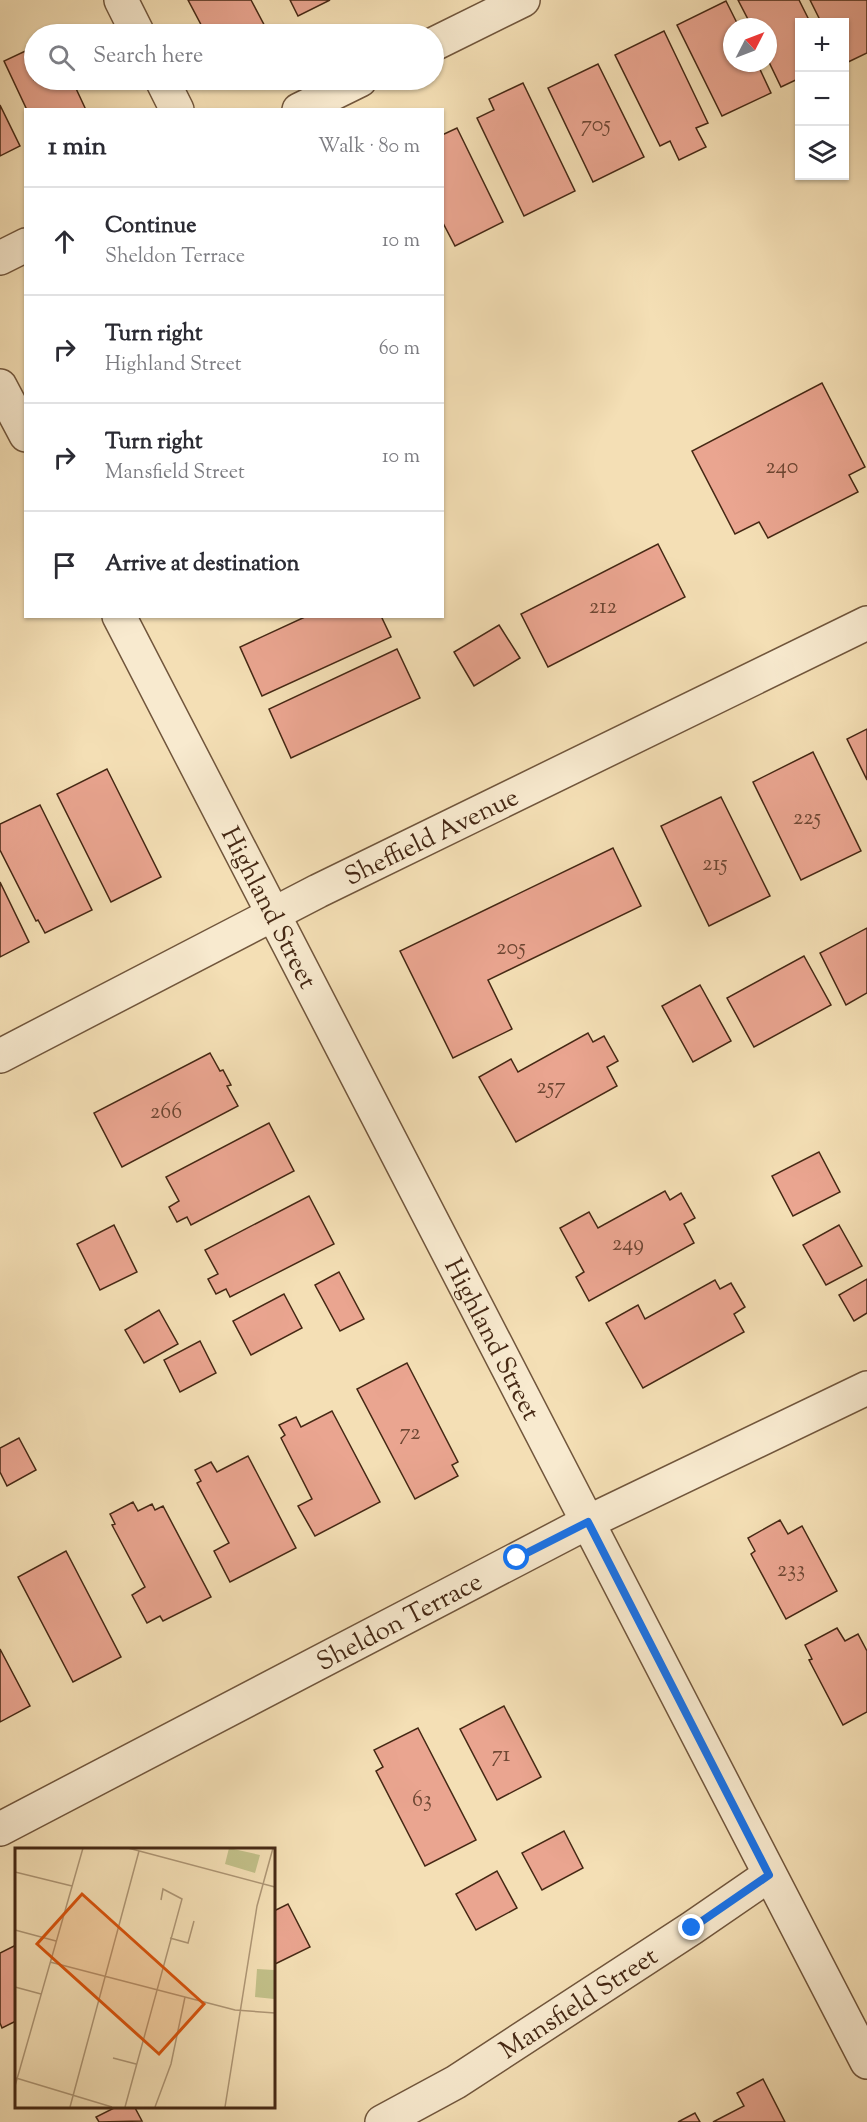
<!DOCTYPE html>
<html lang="en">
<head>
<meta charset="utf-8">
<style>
	:root { --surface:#fff; --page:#f7f7f7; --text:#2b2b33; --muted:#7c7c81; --line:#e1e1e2 }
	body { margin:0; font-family:"Sorts Mill Goudy",serif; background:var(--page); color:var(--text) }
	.controls { position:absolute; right:18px; top:18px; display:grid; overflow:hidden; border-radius:0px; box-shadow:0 2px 4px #0004 }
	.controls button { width:54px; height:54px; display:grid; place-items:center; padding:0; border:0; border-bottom:2px solid var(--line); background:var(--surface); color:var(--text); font:30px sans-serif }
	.compass { position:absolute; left:723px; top:18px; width:54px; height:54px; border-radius:50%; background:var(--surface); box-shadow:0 2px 4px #0004; rotate:48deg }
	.stop { position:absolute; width:18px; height:18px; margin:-14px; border:4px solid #1a73e8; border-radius:50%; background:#fff }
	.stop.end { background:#1a73e8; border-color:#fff; box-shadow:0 2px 6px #0008 }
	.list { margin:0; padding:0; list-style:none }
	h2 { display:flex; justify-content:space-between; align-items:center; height:78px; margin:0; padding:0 24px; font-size:26px }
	h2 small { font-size:20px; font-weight:400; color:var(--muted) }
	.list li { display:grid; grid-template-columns:39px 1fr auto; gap:18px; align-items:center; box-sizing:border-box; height:108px; padding:0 24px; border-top:2px solid var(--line) }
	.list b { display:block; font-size:22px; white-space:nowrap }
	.list p { margin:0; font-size:20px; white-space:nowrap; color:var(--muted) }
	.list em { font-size:20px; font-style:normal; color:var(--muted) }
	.icon { flex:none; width:33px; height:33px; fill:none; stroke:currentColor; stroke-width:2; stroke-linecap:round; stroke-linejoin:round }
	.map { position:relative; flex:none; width:867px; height:2122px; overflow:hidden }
	.search { position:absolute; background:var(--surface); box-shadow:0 2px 4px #0004; left:24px; top:24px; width:420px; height:66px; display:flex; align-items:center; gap:15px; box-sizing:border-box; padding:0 21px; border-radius:33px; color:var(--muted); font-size:22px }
	.panel { position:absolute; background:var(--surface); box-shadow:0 2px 4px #0004; left:24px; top:108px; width:420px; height:510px; border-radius:0px }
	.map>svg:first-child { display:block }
	.building { fill:#eaa590; stroke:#452814; stroke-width:1.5 }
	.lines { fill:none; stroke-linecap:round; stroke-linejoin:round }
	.minor-casing { stroke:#71563c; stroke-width:36 }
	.tertiary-casing { stroke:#71563c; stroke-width:36 }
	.minor { stroke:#f8eacf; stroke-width:33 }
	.tertiary { stroke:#f8eacf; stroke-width:33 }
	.route { stroke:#1a73e8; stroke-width:8 }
	.labels { text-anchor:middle; stroke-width:4.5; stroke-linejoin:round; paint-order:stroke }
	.number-label { font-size:22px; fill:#6e4733 }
	.street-label { font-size:26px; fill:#452814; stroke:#f8eacf }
	.inset-road { fill:none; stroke:#ae9675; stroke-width:1.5 }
	.view { fill:#d8540d; fill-opacity:0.15; stroke:#d8540d; stroke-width:3 }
	.inset-edge { fill:none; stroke:#452814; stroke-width:3 }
</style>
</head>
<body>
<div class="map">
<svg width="867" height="2122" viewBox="0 0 867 2122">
	<rect width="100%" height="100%" fill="#f4dfb5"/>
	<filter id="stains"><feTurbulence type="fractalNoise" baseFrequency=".00333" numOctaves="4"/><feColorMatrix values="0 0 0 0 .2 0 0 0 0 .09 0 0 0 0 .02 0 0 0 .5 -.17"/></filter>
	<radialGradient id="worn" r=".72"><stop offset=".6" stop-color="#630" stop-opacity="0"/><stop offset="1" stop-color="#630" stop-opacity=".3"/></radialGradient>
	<!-- building -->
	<g class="building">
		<path d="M188,0H251L269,34H206Z"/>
		<path d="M290,0H330L298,16Z"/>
		<path d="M738,0H799L810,22H800V78L781,87L768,60V27H752Z"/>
		<path d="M810,0H867V53L844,64V22H821Z"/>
		<path d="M726,1L739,27H732V63H757L771,93L722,116L677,25Z"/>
		<path d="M664,31L708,123L696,128L706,147L679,160L670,141L660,146L615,55Z"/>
		<path d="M34,47V80H72L86,110H27L4,61Z"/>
		<path d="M598,64L644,157L593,182L548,88Z"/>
		<path d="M523,83L575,191L524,216L477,118L494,110L489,99Z"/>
		<path d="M0,105L20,146L0,156Z"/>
		<path d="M457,128L503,222L455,246L442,221V135Z"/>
		<path d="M822,383L865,467L849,475L858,492L768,538L759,522L735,534L692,451Z"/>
		<path d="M658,544L685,597L548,667L521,614Z"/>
		<path d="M307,616H381L391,637L262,696L240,647Z"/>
		<path d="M499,625L520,658L474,686L454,652Z"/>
		<path d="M397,649L420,698L291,758L269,709Z"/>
		<path d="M867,729V780L847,739Z"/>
		<path d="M813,752L861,851L801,880L753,782Z"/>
		<path d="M107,769L161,877L111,902L57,794Z"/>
		<path d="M721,797L770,896L709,926L661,826Z"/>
		<path d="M40,805L92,910L45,933L38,920L36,921L0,850V824Z"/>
		<path d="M613,848L641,906L488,980L512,1029L453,1058L400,951Z"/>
		<path d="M0,882L29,942L0,957Z"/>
		<path d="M867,928V993L846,1005L820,953Z"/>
		<path d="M804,956L831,1005L754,1047L727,998Z"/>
		<path d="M700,985L731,1041L693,1062L662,1006Z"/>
		<path d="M588,1033L593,1042L604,1036L618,1061L607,1067L617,1086L516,1142L479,1077L511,1059L518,1072Z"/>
		<path d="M210,1053L220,1071L223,1070L231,1085L227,1086L238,1106L122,1167L94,1113Z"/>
		<path d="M269,1123L294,1171L191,1225L187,1217L177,1222L169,1207L179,1201L166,1177Z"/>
		<path d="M819,1152L840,1192L793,1216L772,1176Z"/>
		<path d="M665,1191L670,1200L681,1193L695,1218L684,1224L694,1243L589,1301L576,1277L584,1272L560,1228L589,1212L598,1228Z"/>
		<path d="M309,1196L334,1244L230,1297L226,1289L216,1294L208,1279L218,1274L205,1250Z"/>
		<path d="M114,1225L137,1272L100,1290L77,1244Z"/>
		<path d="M839,1225L862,1266L826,1285L803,1245Z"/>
		<path d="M339,1272L364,1319L340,1331L315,1285Z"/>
		<path d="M867,1279V1313L854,1321L839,1295Z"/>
		<path d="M715,1280L720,1289L731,1283L745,1307L734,1314L744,1332L643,1388L606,1323L638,1305L645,1319Z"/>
		<path d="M284,1294L302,1328L251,1355L233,1321Z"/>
		<path d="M159,1310L178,1344L144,1363L125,1330Z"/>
		<path d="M200,1341L216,1373L180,1392L164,1360Z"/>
		<path d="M407,1363L458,1462L452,1465L458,1476L415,1499L357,1389Z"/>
		<path d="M332,1411L380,1502L315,1536L298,1506L312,1499L281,1438L285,1435L279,1425L296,1417L301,1427Z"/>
		<path d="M19,1438L36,1470L7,1486L0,1472V1448Z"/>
		<path d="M248,1456L296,1548L230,1582L214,1551L229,1543L197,1483L201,1481L195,1470L211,1462L217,1472Z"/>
		<path d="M133,1502L138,1511L152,1504L155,1510L163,1506L211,1597L163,1621L160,1616L147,1623L132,1595L145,1587L112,1525L115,1524L110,1514Z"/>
		<path d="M780,1520L788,1534L802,1526L837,1591L786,1619L751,1554L755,1551L748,1538Z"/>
		<path d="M66,1551L121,1657L73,1682L18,1577Z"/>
		<path d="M837,1628L845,1641L858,1634L867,1651V1712L843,1725L809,1660L812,1659L805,1645Z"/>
		<path d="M0,1649L30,1706L0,1722Z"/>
		<path d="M504,1706L541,1777L497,1800L460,1729Z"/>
		<path d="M418,1728L476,1840L425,1866L376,1771L383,1767L374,1750Z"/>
		<path d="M564,1831L583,1868L542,1890L522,1853Z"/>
		<path d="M497,1871L517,1908L476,1930L456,1894Z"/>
		<path d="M288,1904L310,1947L273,1965V1905L276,1910Z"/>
		<path d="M16,1945V2021L2,2028L0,2023V1953Z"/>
		<path d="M763,2079L785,2122H713L744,2106L737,2093Z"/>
		<path d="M118,2106H134L142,2121L99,2122L96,2117Z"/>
		<path d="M695,2113L700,2122H678Z"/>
	</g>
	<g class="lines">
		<defs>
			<g id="minor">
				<path d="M121,0L138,34"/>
				<path d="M162,80L177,110"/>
				<path d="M0,386L26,435"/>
				<path id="s1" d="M119,616L867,2062"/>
				<path id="s2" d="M0,1056L318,891L867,623"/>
				<path id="s3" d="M0,1829L588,1522L867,1388"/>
				<path id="s4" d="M382,2122L456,2082L692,1928L769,1875"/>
			</g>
			<g id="tertiary">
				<path d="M434,44L523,0"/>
				<path d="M299,110L360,80"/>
				<path d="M0,258L26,245"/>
			</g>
		</defs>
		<!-- minor casing -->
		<use href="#minor" class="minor-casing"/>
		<!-- tertiary casing -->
		<use href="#tertiary" class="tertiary-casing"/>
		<!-- minor -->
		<use href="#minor" class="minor"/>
		<!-- tertiary -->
		<use href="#tertiary" class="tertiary"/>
	</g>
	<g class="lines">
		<!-- route -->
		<path class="route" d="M517,1558L588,1522L769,1875L692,1928"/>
	</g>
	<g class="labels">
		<!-- number labels -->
		<g class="number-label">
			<text x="596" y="131">705</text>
			<text x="782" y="473">240</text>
			<text x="603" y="613">212</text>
			<text x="807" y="824">225</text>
			<text x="715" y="870">215</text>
			<text x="511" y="954">205</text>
			<text x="551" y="1093">257</text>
			<text x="166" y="1118">266</text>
			<text x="628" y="1250">249</text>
			<text x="410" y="1439">72</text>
			<text x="791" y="1576">233</text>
			<text x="501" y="1761">71</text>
			<text x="422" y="1806">63</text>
		</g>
		<!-- street labels -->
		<g class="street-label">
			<text dy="9" stroke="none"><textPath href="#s2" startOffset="484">Sheffield Avenue</textPath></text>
			<text dy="9" stroke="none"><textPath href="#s1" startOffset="328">Highland Street</textPath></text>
			<text dy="9" stroke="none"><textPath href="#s1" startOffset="814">Highland Street</textPath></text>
			<text dy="9" stroke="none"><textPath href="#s3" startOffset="450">Sheldon Terrace</textPath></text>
			<text dy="9" stroke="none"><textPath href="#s4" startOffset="230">Mansfield Street</textPath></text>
		</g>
	</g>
	<!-- overview -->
	<g transform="translate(15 1848)">
		<rect width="260" height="260" fill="#f4dfb5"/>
		<path d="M214,0L245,7L240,25L210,16ZM242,121L259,122V151L240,149Z" fill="#c2c089"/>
		<path class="inset-road" d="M113,0L260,39M0,24L57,38M0,82L41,93M155,90L173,95L179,73M35,114L220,162L260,165M0,139L26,146M98,210L121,216M1,230L97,259M0,238L68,0M55,259L124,3M110,259L167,51L148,41L146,52M140,259L156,216L170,149M210,259L242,58L258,0"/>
		<path class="view" d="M67,46L189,156L144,206L22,96Z"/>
		<rect width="260" height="260" class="inset-edge"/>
	</g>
	<rect width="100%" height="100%" filter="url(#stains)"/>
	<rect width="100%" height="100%" fill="url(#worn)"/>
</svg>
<div class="controls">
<button>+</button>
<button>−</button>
<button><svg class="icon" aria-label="layers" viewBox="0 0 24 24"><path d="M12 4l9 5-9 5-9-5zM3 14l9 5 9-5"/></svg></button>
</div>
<svg class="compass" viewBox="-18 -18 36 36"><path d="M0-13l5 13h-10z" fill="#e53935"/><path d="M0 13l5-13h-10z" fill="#7c7c81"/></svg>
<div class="stop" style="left:517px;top:1558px"></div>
<div class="stop end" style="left:692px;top:1928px"></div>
<div class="search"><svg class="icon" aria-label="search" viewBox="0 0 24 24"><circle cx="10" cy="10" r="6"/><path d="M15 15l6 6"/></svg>Search here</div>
<section class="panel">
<h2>1 min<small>Walk · 80 m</small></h2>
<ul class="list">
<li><svg class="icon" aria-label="ahead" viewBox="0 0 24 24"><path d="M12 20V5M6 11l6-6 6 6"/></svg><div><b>Continue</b><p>Sheldon Terrace</p></div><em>10 m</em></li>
<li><svg class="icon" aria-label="right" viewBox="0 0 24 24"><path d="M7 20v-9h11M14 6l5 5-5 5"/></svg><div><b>Turn right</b><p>Highland Street</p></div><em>60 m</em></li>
<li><svg class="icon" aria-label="right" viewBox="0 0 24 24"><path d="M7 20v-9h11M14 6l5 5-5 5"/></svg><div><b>Turn right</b><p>Mansfield Street</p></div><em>10 m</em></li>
<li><svg class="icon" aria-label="arrive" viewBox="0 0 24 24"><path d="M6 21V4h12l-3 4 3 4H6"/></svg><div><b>Arrive at destination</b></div></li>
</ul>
</section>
</div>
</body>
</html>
